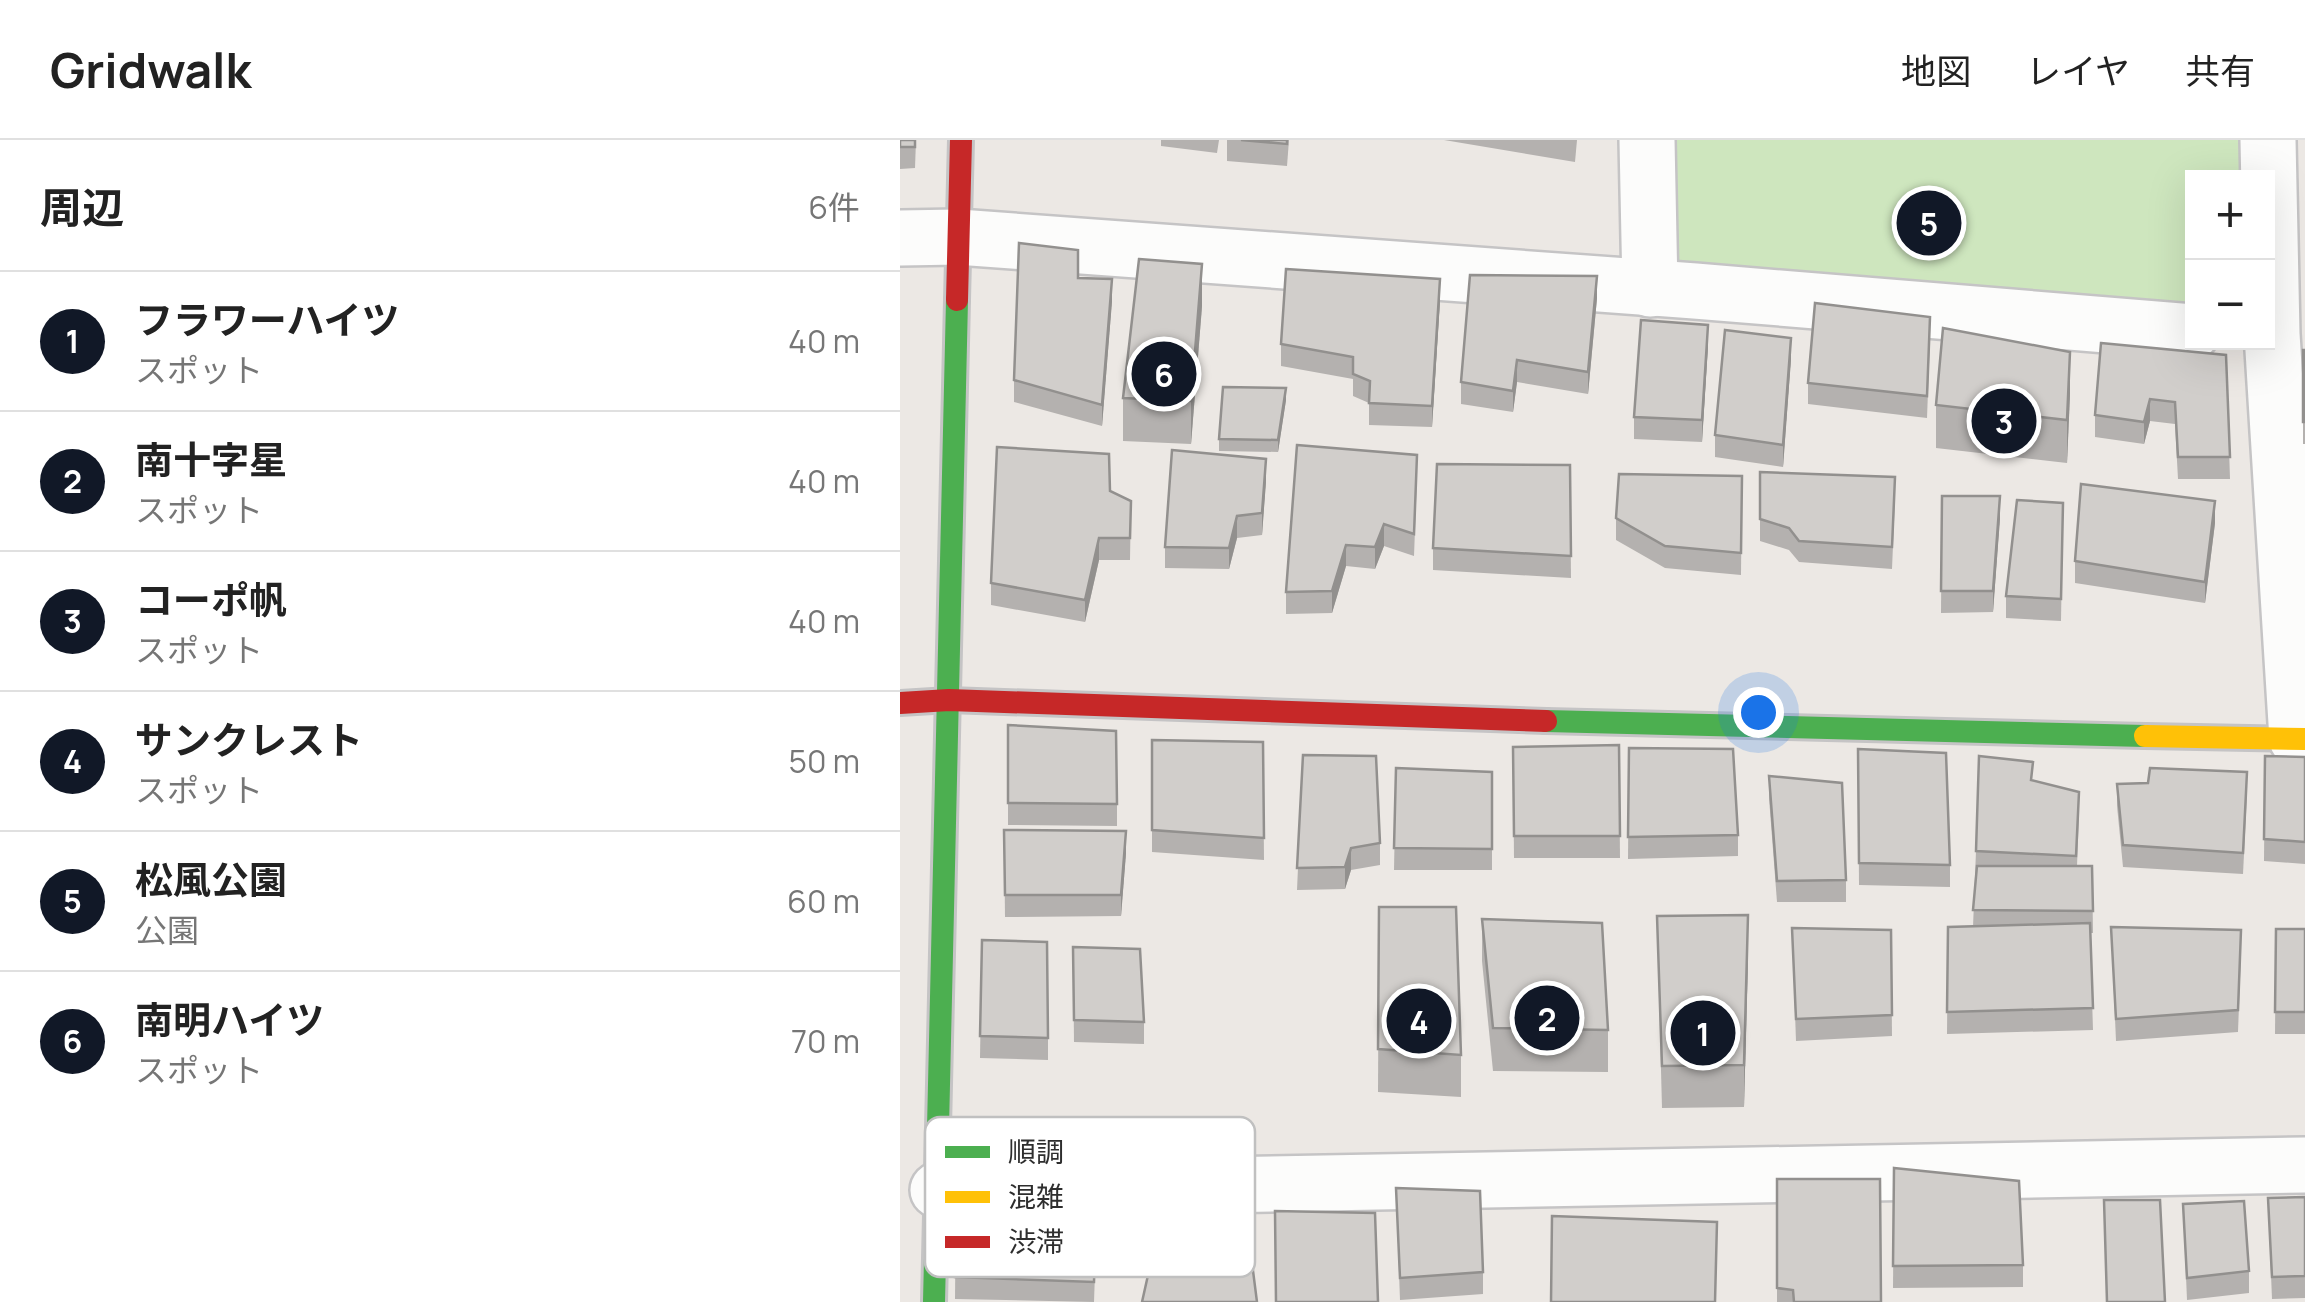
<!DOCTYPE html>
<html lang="ja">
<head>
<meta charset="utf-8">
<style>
	:root { --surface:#fff; --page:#f6f6f6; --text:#222; --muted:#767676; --line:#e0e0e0; --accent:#111827 }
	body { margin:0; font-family:Manrope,"Noto Sans JP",sans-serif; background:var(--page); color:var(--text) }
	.controls { position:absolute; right:30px; top:30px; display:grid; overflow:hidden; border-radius:0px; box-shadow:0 10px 40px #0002 }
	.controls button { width:90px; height:90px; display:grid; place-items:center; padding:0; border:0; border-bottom:2px solid var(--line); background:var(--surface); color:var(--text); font:50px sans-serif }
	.you { position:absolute; left:858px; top:572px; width:35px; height:35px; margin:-25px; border:8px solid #fff; border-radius:50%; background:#1a73e8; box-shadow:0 0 0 15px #1a73e833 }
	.badge { display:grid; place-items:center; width:65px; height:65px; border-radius:50%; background:var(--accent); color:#fff; font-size:32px; font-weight:700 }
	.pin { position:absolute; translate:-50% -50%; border:5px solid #fff; box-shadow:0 2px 10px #0006 }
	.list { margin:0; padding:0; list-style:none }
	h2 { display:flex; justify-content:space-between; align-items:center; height:130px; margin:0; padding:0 40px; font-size:42px }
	h2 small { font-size:32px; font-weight:400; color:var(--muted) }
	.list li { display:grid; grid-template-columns:65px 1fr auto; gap:30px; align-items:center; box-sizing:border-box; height:140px; padding:0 40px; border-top:2px solid var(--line) }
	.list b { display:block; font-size:38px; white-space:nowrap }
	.list p { margin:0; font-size:32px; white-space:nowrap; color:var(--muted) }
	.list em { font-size:32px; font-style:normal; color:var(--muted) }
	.map { position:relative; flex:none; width:1405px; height:1162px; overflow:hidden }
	header { display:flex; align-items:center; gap:60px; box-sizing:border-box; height:140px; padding:0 50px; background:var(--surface); border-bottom:2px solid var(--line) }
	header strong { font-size:48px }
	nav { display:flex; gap:55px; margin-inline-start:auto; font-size:35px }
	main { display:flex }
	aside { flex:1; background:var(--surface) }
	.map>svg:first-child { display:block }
	.green { fill:#cee6be }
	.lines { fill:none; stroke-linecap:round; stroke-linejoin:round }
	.street-casing { stroke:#c5c4c5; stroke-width:60 }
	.fast-casing { stroke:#c5c4c5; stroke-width:28 }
	.slow-casing { stroke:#c5c4c5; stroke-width:28 }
	.jam-casing { stroke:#c5c4c5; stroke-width:28 }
	.street { stroke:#fcfcfb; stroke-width:55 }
	.fast { stroke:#4caf50; stroke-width:22 }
	.slow { stroke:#ffc107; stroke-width:22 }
	.jam { stroke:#c62828; stroke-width:22 }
	.wall { fill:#b4b1af }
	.shaded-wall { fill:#92908e }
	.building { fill:#d1cecb; stroke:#92908e; stroke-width:2.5 }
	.key { fill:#fff; stroke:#c0c0c0; stroke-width:2.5 }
	.key-label { font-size:28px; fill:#2e2e2e }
</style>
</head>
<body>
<header>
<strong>Gridwalk</strong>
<nav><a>地図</a><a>レイヤ</a><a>共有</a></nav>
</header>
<main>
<aside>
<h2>周辺<small>6件</small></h2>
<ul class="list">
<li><span class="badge">1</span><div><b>フラワーハイツ</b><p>スポット</p></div><em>40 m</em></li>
<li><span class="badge">2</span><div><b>南十字星</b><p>スポット</p></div><em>40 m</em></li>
<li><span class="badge">3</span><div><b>コーポ帆</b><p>スポット</p></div><em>40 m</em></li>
<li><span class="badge">4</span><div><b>サンクレスト</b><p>スポット</p></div><em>50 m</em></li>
<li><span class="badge">5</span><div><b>松風公園</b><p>公園</p></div><em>60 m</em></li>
<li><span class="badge">6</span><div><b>南明ハイツ</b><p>スポット</p></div><em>70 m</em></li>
</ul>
</aside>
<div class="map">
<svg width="1405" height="1162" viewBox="0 0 1405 1162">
	<rect width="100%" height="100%" fill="#ece8e4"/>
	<!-- green -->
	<path class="green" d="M764,0H1350L1352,37L1292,38V172L765,128Z"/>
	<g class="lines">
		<defs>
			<g id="street">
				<path d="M747,0L750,149"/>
				<path d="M1368,0L1372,194L1397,599"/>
				<path d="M0,98L58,97L795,151L1292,192"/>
				<path d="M38,1050L1405,1025"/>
			</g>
			<g id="fast">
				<path d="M646,581L1245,596"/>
				<path d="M34,1162L57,160"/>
			</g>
			<path id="slow" d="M1245,596L1405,599"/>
			<g id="jam">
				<path d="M57,160L61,0"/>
				<path d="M0,563L49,560L646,581"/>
			</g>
		</defs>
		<!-- street casing -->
		<use href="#street" class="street-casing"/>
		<!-- fast casing -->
		<use href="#fast" class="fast-casing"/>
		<!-- slow casing -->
		<use href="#slow" class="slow-casing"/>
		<!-- jam casing -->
		<use href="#jam" class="jam-casing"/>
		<!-- street -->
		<use href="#street" class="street"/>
		<!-- fast -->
		<use href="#fast" class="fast"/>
		<!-- slow -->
		<use href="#slow" class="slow"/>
		<!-- jam -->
		<use href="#jam" class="jam"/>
	</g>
	<!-- wall -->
	<g class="wall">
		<path d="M0,0H16L15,28L0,29Z"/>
		<path d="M261,0H319L317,13L261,6Z"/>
		<path d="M327,0H389L387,26L327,21Z"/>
		<path d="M544,0H677L675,22Z"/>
		<path d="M178,138L212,161L202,286L114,262V240Z"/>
		<path d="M697,158L688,254L617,242L613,272L561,264V242Z"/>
		<path d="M540,161L532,287L469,285V263L453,256V239L381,226V204Z"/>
		<path d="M302,166L291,304L223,301V258Z"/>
		<path d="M1030,198L1027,278L908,264V243Z"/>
		<path d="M808,206L802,302L734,299V277Z"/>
		<path d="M1405,210V304H1403V232Z"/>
		<path d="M1326,215L1330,339H1278L1275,284L1250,281L1244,304L1195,297V275Z"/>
		<path d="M891,219L883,327L815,317V295Z"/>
		<path d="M1170,254L1167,323L1036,308V265Z"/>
		<path d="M386,260L378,312L319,311V299Z"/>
		<path d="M670,325L671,438L533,430V408Z"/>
		<path d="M860,332L995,358L992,429L899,422L889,410L860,401Z"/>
		<path d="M517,336L514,416L484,406L475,429L446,426L432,473L386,474V452Z"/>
		<path d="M842,336L841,435L765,428L716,400V378Z"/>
		<path d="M366,341L362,395L337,398L329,429L265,428V407Z"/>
		<path d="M210,351L231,361L230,420H199L185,482L91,465V443Z"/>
		<path d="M1042,356L1100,378L1093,472L1041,473Z"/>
		<path d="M1163,363L1161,481L1106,478V456Z"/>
		<path d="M1315,383L1305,463L1175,443V421Z"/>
		<path d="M108,585L217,664V686L108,685Z"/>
		<path d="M252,600L363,602L364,720L252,712Z"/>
		<path d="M719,605L720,718H614L613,607Z"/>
		<path d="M729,608L838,695V716L728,719Z"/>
		<path d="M958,609L1050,725V747L959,745Z"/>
		<path d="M403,615L480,703V725L451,730L445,749L397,750Z"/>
		<path d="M1365,616L1405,617V724L1364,721Z"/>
		<path d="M496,628L592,632V730H494Z"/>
		<path d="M869,636L946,740V762H877L869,658Z"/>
		<path d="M1133,641L1179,674L1177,726H1192L1193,793H1190L1193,890L1047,894L1048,787H1073L1076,711Z"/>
		<path d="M1217,644L1347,654L1343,734L1223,727L1217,666Z"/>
		<path d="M104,690L226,713L221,776L105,777Z"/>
		<path d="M479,767L561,915V957L478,952Z"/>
		<path d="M757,776L848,818L844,967L762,968Z"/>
		<path d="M582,779L708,890V932L593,931L582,821Z"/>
		<path d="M1211,787L1341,812L1338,892L1216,901Z"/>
		<path d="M892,788L991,790L992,896L896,901Z"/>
		<path d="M1376,789H1405V894H1375Z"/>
		<path d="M82,800L148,898V920L80,918Z"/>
		<path d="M173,807L244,882V904L174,902Z"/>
		<path d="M994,1028L1123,1125V1147L993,1148Z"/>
		<path d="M877,1039L981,1162H877Z"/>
		<path d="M496,1048L583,1132V1154L500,1160Z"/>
		<path d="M1405,1057V1158L1372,1159L1368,1058Z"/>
		<path d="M56,1059L197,1075L194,1162L55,1159Z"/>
		<path d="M1283,1064L1349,1131V1153L1287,1160Z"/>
	</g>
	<!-- shaded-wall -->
	<g class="shaded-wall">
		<path d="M302,124V166L291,304V261Z"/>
		<path d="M697,136V158L688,254V232Z"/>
		<path d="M212,139V161L202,286V265Z"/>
		<path d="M540,139V161L532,287V266Z"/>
		<path d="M808,185V206L802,302V280Z"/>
		<path d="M891,198V219L883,327V305Z"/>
		<path d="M1170,212V254L1167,323V280Z"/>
		<path d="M617,220V242L613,272V251Z"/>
		<path d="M386,248V260L378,312V300Z"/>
		<path d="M1250,259V281L1244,304V282Z"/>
		<path d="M366,319V341L362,395V373Z"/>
		<path d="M1100,356V378L1093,472V451Z"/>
		<path d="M1315,361V383L1305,463V442Z"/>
		<path d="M337,376V398L329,429V408Z"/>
		<path d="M484,384V406L475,429V407Z"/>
		<path d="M199,398V420L185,482V460Z"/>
		<path d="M446,405V426L432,473V451Z"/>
		<path d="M226,691V713L221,776V755Z"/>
		<path d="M451,708V730L445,749V727Z"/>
		<path d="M848,775V818L844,967V925Z"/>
	</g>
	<!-- building -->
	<g class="building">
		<rect x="0" y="0" width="15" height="7"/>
		<path d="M341,0H387V4Z"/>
		<path d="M119,103L178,110V138L212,139L202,265L114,240Z"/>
		<path d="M239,119L302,124L291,261L223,258Z"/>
		<path d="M386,129L540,139L532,266L469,263L470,241L453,234V217L381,204Z"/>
		<path d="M570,135L697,136L688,232L617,220L613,251L561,242Z"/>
		<path d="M915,163L1030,177L1027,256L908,243Z"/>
		<path d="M741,180L808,185L802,280L734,277Z"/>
		<path d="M1043,188L1170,212L1167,280L1036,265Z"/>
		<path d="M825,190L891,198L883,305L815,295Z"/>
		<path d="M1201,203L1326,215L1330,317H1278L1275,262L1250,259L1244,282L1195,275Z"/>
		<rect x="1403" y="210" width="2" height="72"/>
		<path d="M323,247L386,248L378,300L319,299Z"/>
		<path d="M397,305L517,315L514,394L484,384L475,407L446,405L432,451L386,452Z"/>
		<path d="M97,307L209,314L210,351L231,361L230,398H199L185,460L91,443Z"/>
		<path d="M272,310L366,319L362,373L337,376L329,408L265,407Z"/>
		<path d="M537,324L670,325L671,416L533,408Z"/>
		<path d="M860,332L995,337L992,407L899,401L889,388L860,379Z"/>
		<path d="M719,334L842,336L841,413L765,406L716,378Z"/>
		<path d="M1181,344L1315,361L1305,442L1175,421Z"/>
		<path d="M1042,356H1100L1093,451H1041Z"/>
		<path d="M1117,360L1163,363L1161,459L1106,456Z"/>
		<path d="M108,585L216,591L217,664L108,663Z"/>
		<path d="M252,600L363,602L364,698L252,690Z"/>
		<path d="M719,605L720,696H614L613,607Z"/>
		<path d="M729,608L833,609L838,695L728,697Z"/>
		<path d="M958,609L1046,613L1050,725L959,723Z"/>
		<path d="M403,615L476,616L480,703L451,708L445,727L397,728Z"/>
		<path d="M1079,616L1133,622L1131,640L1179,652L1176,716L1076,711Z"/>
		<path d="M1365,616L1405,617V702L1364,699Z"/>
		<path d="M496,628L592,632V709L494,708Z"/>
		<path d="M1250,628L1347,632L1343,713L1223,705L1217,644L1248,643Z"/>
		<path d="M869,636L942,643L946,740L877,741Z"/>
		<path d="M104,690L226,691L221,755H105Z"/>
		<path d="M1077,726H1192L1193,771L1073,770Z"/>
		<path d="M479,767H556L561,915L478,909Z"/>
		<path d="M848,775L844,925L762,926L757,776Z"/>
		<path d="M582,779L702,783L708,890L593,888Z"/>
		<path d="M1190,783L1193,868L1047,872L1048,787Z"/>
		<path d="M1211,787L1341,790L1338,870L1216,879Z"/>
		<path d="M892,788L991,790L992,875L896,879Z"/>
		<path d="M1376,789H1405V872H1375Z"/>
		<path d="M82,800L147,802L148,898L80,896Z"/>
		<path d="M173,807L240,809L244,882L174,880Z"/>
		<path d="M994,1028L1119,1041L1123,1125L993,1126Z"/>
		<path d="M877,1039H980L981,1162H894L893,1150L877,1148Z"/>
		<path d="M496,1048L580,1051L583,1132L500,1138Z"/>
		<path d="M197,1053L194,1142L55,1137L56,1059Z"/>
		<path d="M1405,1057V1136L1372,1137L1368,1058Z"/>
		<path d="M1204,1060H1260L1265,1162H1207Z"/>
		<path d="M1344,1061L1349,1131L1287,1138L1283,1064Z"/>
		<path d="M375,1071L475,1073L478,1162H376Z"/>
		<path d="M652,1076L817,1082L815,1162H651Z"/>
		<path d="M259,1086L304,1091L305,1110L351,1115L357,1162H242Z"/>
	</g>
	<!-- legend -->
	<rect x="25" y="977" width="330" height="160" rx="15" class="key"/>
	<rect x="45" y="1006" width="45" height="12" fill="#4caf50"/>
	<rect x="45" y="1051" width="45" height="12" fill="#ffc107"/>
	<rect x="45" y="1096" width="45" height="12" fill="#c62828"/>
	<g class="key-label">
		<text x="108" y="1022">順調</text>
		<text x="108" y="1067">混雑</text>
		<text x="108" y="1112">渋滞</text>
	</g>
</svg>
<div class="controls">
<button>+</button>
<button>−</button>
</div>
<div class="you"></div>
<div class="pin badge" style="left:803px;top:893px">1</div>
<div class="pin badge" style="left:647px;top:878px">2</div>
<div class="pin badge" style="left:1104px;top:281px">3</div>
<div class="pin badge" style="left:519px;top:881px">4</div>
<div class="pin badge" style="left:1029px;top:83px">5</div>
<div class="pin badge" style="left:264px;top:234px">6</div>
</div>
</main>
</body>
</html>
